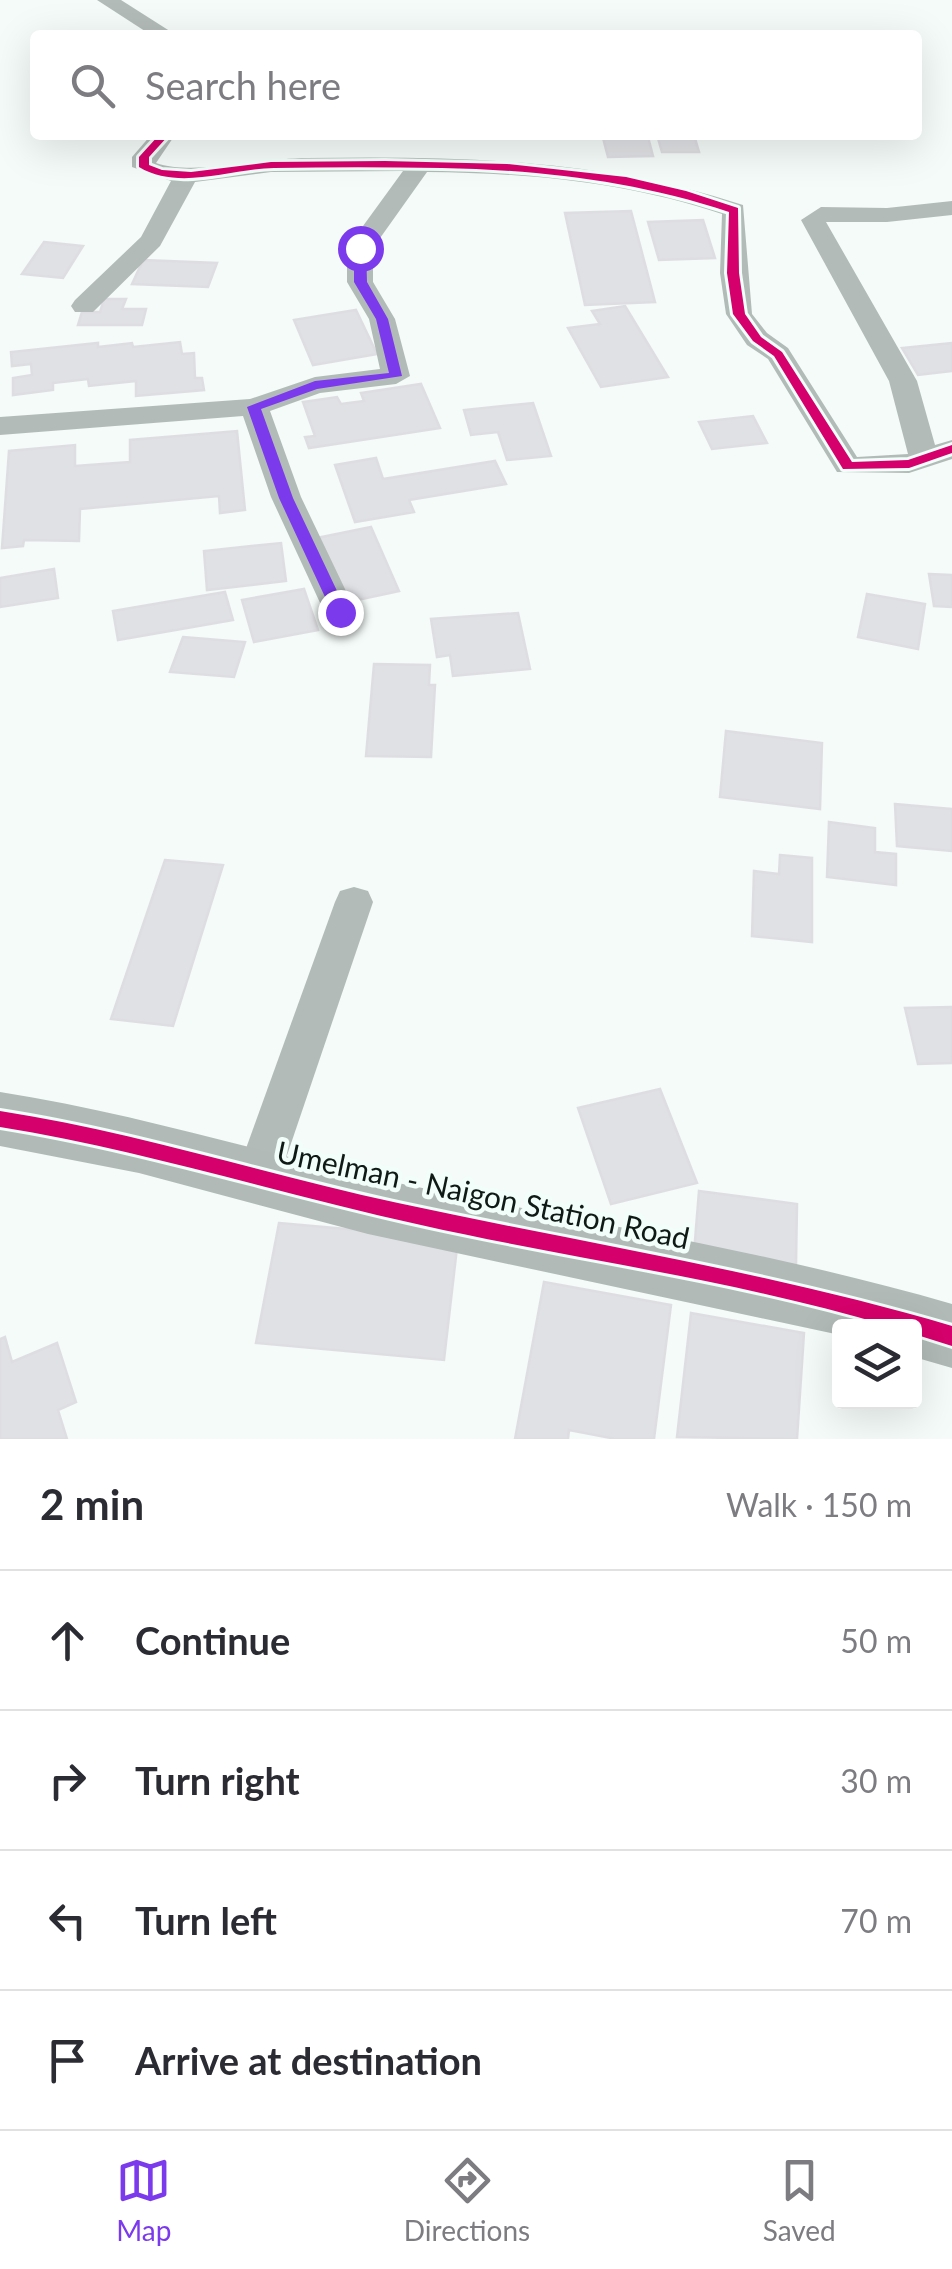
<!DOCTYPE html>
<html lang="en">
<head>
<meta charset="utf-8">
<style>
	:root { --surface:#fff; --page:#f2f2f3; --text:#2b2b33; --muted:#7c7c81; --line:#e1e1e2; --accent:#7c3aed }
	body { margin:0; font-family:Lato,sans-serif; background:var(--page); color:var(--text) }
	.controls { position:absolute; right:30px; bottom:30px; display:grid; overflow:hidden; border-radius:10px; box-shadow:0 10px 40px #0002 }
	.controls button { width:90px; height:90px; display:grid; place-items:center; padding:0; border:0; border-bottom:2px solid var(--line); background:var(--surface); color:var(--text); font:50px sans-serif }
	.stop { position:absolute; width:30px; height:30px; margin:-22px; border:8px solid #7c3aed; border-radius:50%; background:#fff }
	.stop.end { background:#7c3aed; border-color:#fff; box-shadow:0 2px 10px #0008 }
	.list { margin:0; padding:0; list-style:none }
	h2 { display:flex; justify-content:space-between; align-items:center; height:130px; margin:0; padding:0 40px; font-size:42px }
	h2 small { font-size:32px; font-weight:400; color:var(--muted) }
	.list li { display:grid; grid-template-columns:65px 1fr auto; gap:30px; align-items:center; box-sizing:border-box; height:140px; padding:0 40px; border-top:2px solid var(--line) }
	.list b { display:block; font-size:38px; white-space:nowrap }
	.list em { font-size:32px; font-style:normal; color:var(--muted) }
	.icon { flex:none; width:55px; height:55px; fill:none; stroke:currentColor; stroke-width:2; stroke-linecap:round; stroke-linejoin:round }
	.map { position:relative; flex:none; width:952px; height:1439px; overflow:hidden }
	.search { position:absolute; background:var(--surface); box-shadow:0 10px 40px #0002; left:30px; right:30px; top:30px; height:110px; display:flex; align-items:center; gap:25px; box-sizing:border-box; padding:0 35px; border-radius:10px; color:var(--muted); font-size:38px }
	.sheet { height:690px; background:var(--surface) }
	nav { display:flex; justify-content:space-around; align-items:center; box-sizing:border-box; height:140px; border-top:2px solid var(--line); background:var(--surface); font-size:28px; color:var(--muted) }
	nav a { display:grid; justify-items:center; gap:5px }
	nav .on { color:var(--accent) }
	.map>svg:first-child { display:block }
	.building { fill:#e0e1e4; stroke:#dedee2; stroke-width:2.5 }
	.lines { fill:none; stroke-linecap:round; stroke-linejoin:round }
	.street { fill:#b3bbb8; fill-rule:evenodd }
	.secondary { fill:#b1bab7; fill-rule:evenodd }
	.cycleway-casing { stroke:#f1fef9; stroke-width:6 }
	.cycleway { fill:#d6006c; fill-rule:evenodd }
	.route { fill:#7c3aed }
	.labels { text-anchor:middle; stroke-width:9; stroke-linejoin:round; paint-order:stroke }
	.near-street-label { font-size:30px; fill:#0f1a17; stroke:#f1fef9 }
</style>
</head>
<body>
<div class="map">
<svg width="952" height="1439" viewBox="0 0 952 1439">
	<rect width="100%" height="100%" fill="#f4fbf8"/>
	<!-- building -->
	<g class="building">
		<path d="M657,135H694L699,152H662Z"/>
		<path d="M648,137L653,156L608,157L603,138Z"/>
		<path d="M631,211L655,302L585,305L565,213Z"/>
		<path d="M703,220L715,258L659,260L648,222Z"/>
		<path d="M44,242L83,246L63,278L22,274Z"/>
		<path d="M143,260L217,263L208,287L132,284Z"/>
		<path d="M104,299H126L122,309H146L142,325H78L82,312H100Z"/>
		<path d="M625,306L668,377L601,387L568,328L600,324L592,311Z"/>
		<path d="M356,310L377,354L313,365L294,320Z"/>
		<path d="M180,342L182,354L194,353L195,378H202L204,390L136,396V381L89,386L88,379L53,383V390L13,395V378L32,375L31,364L12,366L11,352L98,343V347L132,343L133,347Z"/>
		<path d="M952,343V371L918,375L902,348Z"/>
		<path d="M421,384L440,428L309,448L305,437L315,436L303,402L337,397L341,404L364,401L361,393Z"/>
		<path d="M533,403L551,456L507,460L498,432L471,435L464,410Z"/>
		<path d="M753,416L767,443L712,449L699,422Z"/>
		<path d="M237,431L245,510L220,513L219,496L80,509L79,541L24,540L23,546L2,548L9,451L75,445V466L130,462V440Z"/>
		<path d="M376,458L383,479L495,461L506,484L409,500L414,512L355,522L335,465Z"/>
		<path d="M371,527L399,591L343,603L317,538Z"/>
		<path d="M281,543L286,581L207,590L204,551Z"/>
		<path d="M54,569L58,598L0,607V578Z"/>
		<path d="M929,574L952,575V607L934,606Z"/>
		<path d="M304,589L318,630L254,642L242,600Z"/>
		<path d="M225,592L233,620L118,640L113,611Z"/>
		<path d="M867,594L925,604L918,649L858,637Z"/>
		<path d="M518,613L530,669L453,676L450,655L437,657L431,619Z"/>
		<path d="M183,637L245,642L234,677L170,672Z"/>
		<path d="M374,664L430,665L429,685H435L431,757L366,756Z"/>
		<path d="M726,731L822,743L820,809L720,797Z"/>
		<path d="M895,804L952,809V851L897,846Z"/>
		<path d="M829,822L875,828V852L896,854V885L827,877Z"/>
		<path d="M780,855L812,858V942L752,936L754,871L779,874Z"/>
		<path d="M165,860L223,865L173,1026L111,1019Z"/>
		<path d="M952,1007V1063L918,1064L905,1008Z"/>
		<path d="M660,1089L697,1183L611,1204L578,1108Z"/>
		<path d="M699,1191L797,1204L796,1266L694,1253Z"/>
		<path d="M279,1223L458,1239L444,1360L256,1343Z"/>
		<path d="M544,1282L671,1305L654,1439H616L569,1430L568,1439H515Z"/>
		<path d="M691,1313L804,1333L797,1439L677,1437Z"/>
		<path d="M5,1337L12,1362L57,1343L76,1402L58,1410L67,1439H0V1339Z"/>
	</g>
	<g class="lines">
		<!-- street -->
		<g class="street">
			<path d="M97,0H121L176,35H151Z"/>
			<path d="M151,135H175L156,163C193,176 264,158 307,158C455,156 600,158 743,205L752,314L767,333L788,348L857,457L908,454L889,381L801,220L821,207L887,208L952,201V215L887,222H826L917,381L935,445L952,440V459L909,473L837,472L768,359L747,345L726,314L720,273L722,214C626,182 528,173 427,172L373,248V282L395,319L410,376L396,384L320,393L270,411L301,497L356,612L352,620H328L271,497L243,416L0,435V417L250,399L315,377L380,369L369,319L347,282V248L403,171L271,172L195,182L160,246L93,312H75L71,306L75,300L141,237L171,181L132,167V157Z"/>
			<path d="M354,887L368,891L373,902L280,1176L274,1190L258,1196L242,1190L236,1176L335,902L340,891Z"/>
		</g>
		<!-- secondary -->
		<path class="secondary" d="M0,1092C135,1113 265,1154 398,1183C583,1222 770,1251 952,1304V1368L914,1357V1326H840V1335L368,1234L139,1173L0,1146Z"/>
		<defs>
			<g id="cycleway">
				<path d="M159,135H169L149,157V165L162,170L191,172L271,162L385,161L507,164L626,177L686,191L738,208L739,273L745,314L761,337L782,352L852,462L908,460L952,445V453L909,468L843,469L774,356L753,341L733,314L727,273L729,212C635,181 540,170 442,168C386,167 330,167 274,168C230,169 179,191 139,167V157Z"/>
				<path d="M0,1111C135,1132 265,1174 398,1203C583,1243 770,1272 952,1326V1346L914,1334V1326H889C736,1280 577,1260 421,1225C280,1194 143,1150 0,1127Z"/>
			</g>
		</defs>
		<!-- cycleway casing -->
		<use href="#cycleway" class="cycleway-casing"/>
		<!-- cycleway -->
		<use href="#cycleway" class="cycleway"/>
	</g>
	<!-- route -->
	<path class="route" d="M360,245L366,248L367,282L388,319L402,376L317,389L261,409L293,498L347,612L340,617L332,612L279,498L247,407L315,381L389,373L376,319L354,282V248Z"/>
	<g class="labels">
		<!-- near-street labels -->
		<g class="near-street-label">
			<text transform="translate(483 1196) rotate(12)" y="10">Umelman - Naigon Station Road</text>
		</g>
	</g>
</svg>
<div class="controls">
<button><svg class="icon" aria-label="layers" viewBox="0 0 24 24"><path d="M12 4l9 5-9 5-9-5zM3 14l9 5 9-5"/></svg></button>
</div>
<div class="stop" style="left:360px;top:248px"></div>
<div class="stop end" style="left:340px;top:612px"></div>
<div class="search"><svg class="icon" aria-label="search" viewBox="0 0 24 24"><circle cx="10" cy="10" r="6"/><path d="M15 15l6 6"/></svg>Search here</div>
</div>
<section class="sheet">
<h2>2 min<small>Walk · 150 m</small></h2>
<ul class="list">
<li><svg class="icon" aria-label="ahead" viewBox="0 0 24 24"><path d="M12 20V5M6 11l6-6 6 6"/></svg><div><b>Continue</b></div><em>50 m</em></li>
<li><svg class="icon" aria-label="right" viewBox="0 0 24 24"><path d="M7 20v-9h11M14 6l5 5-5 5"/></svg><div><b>Turn right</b></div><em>30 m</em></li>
<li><svg class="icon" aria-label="left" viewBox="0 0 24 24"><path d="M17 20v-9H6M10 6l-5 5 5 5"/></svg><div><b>Turn left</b></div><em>70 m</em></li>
<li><svg class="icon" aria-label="arrive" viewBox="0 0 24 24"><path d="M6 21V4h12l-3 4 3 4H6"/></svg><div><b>Arrive at destination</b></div></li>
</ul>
</section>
<nav>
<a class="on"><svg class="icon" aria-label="map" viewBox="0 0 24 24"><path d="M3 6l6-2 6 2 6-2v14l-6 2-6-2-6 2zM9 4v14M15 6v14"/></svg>Map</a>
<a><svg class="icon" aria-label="directions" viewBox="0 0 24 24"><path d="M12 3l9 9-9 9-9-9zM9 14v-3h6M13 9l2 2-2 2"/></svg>Directions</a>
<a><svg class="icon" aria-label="saved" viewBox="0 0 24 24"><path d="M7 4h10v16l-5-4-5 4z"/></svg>Saved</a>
</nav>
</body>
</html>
